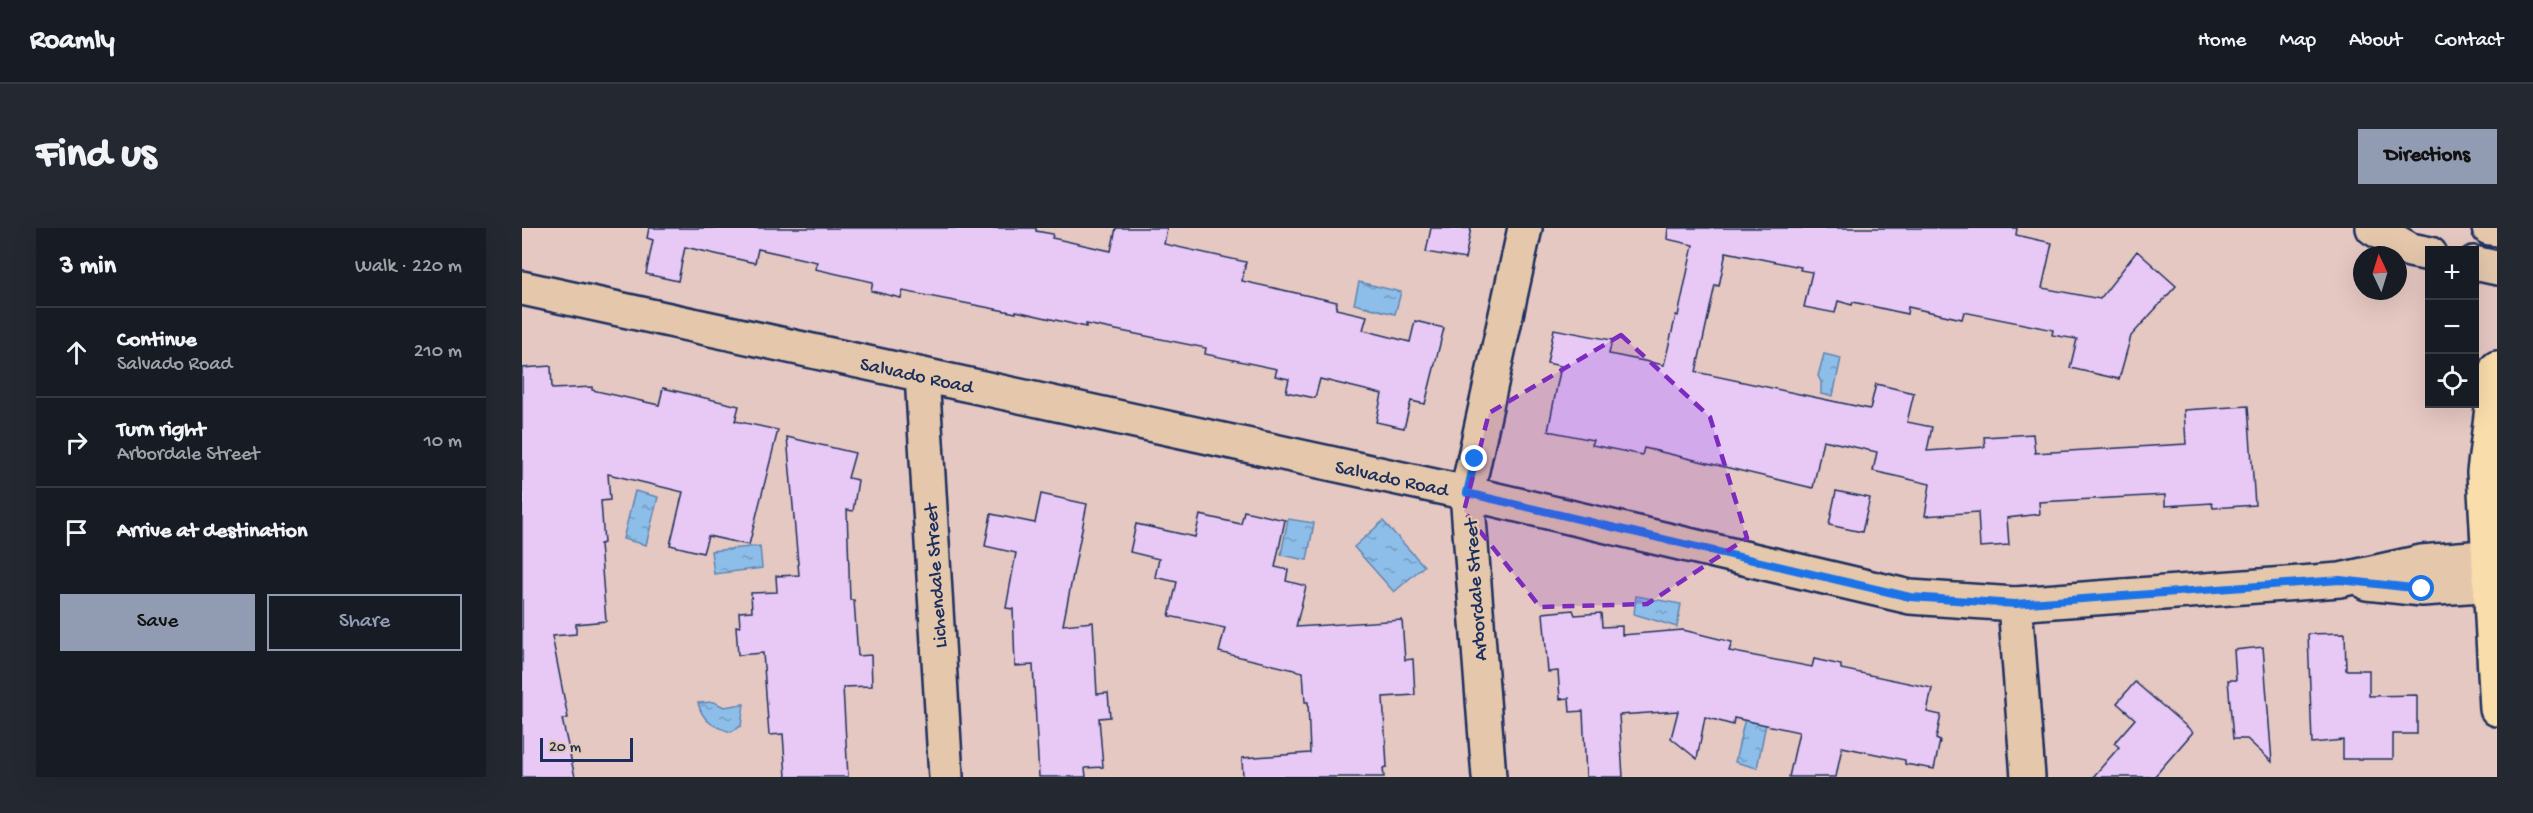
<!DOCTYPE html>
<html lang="en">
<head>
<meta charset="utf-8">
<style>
	:root { --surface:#171b24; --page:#242831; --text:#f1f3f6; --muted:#9ea1a6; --line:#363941; --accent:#919bb2 }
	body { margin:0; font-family:"Gochi Hand",sans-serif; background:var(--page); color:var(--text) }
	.controls { position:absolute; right:18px; top:18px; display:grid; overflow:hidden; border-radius:0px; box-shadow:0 6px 24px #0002 }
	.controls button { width:54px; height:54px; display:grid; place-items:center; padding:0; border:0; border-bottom:2px solid var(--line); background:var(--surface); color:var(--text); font:30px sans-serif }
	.compass { position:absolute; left:1831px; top:18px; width:54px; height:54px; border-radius:50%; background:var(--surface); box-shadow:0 6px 24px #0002; rotate:356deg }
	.scale { position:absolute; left:18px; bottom:15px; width:93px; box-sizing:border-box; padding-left:6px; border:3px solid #1b2f5e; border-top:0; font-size:16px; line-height:21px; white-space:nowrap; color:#1b2f5e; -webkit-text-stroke:4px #e5c8ac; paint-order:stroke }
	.stop { position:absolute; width:18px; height:18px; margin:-14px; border:4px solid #1a73e8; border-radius:50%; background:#fff }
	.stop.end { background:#1a73e8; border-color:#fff; box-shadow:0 2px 6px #0008 }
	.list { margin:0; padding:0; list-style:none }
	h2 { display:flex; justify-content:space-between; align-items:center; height:78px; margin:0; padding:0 24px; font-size:26px }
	h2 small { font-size:20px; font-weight:400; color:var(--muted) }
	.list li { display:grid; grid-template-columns:39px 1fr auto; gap:18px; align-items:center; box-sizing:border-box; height:90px; padding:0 24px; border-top:2px solid var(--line) }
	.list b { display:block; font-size:22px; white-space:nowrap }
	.list p { margin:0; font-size:20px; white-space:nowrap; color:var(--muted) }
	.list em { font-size:20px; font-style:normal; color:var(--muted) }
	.actions { display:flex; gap:12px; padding:18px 24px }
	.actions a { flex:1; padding:14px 0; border:2px solid var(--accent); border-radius:0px; text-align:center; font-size:21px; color:var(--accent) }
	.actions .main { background:var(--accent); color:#111 }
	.icon { flex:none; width:33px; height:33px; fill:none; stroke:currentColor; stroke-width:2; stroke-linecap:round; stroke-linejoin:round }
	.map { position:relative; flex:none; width:1975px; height:549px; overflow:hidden; border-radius:0px }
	header { display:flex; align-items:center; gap:36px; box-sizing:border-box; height:84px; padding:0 30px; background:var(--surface); border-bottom:2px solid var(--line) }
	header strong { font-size:28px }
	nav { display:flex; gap:33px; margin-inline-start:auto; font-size:21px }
	.intro { display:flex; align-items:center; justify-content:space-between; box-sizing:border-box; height:144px; padding:0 36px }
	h1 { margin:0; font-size:42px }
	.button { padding:15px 27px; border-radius:0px; background:var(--accent); color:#111; font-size:21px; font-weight:700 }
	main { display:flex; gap:36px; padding:0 36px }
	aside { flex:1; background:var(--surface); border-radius:0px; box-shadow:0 6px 24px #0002 }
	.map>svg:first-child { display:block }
	.water { fill:url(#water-ripples); stroke:#5f85b1; stroke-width:1.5 }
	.building { fill:#e8c8f5; stroke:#1b2f5e; stroke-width:1.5 }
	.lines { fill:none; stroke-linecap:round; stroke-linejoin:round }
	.minor-casing { stroke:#1b2f5e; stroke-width:38 }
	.major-casing { stroke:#1b2f5e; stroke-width:38 }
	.minor { stroke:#e5c8ac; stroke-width:33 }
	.major { stroke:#f9ddab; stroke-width:33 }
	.route { stroke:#1a73e8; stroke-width:8 }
	.marked { fill:#7b2cbf; fill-opacity:0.2; stroke:#7b2cbf; stroke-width:4.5; stroke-dasharray:12 8; stroke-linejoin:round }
	.labels { text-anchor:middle; stroke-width:4.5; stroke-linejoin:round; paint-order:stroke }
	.street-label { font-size:20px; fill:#1b2f5e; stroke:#e5c8ac }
</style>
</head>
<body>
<header>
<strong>Roamly</strong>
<nav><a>Home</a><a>Map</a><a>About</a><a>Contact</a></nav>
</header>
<div class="intro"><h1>Find us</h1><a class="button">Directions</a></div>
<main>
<aside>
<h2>3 min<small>Walk · 220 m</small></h2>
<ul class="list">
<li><svg class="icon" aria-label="ahead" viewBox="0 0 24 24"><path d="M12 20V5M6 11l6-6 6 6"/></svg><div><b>Continue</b><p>Salvado Road</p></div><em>210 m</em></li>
<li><svg class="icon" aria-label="right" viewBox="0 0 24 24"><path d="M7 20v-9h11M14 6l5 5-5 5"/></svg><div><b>Turn right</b><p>Arbordale Street</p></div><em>10 m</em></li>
<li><svg class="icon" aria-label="arrive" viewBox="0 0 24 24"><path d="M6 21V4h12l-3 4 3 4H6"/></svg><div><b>Arrive at destination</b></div></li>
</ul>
<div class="actions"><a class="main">Save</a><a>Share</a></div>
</aside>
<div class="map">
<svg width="1975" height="549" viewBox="0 0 1975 549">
	<defs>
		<pattern id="water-ripples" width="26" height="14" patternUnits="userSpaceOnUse" patternTransform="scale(1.5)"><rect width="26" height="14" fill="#8dbee9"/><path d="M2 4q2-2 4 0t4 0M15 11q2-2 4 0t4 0" fill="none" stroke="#729bc0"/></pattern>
	</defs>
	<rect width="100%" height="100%" fill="#e6c8c2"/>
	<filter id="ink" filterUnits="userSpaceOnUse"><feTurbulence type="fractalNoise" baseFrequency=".0167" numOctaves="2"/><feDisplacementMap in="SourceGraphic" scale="12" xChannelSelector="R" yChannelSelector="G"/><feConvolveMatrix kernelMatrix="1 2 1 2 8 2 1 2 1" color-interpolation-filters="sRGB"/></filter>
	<g filter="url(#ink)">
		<!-- water -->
		<g class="water">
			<path d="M837,54L879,64L873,86L832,76Z"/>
			<path d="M1302,126L1319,130L1311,168L1299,166V154L1296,148Z"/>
			<path d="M113,263L136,269L124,317L101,311Z"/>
			<path d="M766,291L792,295L785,332L759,327Z"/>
			<path d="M861,293L902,338L872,364L832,319Z"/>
			<path d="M238,318L240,340L192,346L189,323Z"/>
			<path d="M1114,368L1159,376L1155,399L1112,386Z"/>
			<path d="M192,474L202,479L222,476L219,498L209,504C192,499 181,494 176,475Z"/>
			<path d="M1223,490L1244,496L1235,540L1213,534Z"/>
		</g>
		<!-- building -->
		<g class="building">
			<path d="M127,0H514V3L531,6L530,10L589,23L594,0H645L642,16L724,34L720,53L815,74L814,81L845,88L841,102L888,114L893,93L922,100L903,176L889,173L882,200L854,194L860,166L798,151L793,170L764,164L767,151L753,148L755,141L683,126L684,120L564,96V99L494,83V85L381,63L379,70L349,63L351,54L293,41L295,34L236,21L233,35L163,19L156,53L124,46L131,12L125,10Z"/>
			<path d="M909,0H949L943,31L904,24Z"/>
			<path d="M1146,0H1495L1494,7L1530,15L1520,60L1578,71L1615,23L1654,58L1609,108L1597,151L1548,140L1555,111L1530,107L1531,102L1442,84L1440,91L1386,79L1385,86L1331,74L1330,77L1316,73L1313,85L1282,79L1290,44L1278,42L1279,39L1204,24L1197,58L1193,57L1174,144L1348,181L1354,156L1392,165L1385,194L1410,199L1405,223L1463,219L1462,209L1511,206L1513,225L1664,216L1662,182L1726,178L1733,277L1691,280L1690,275L1643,278V267L1517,274L1518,286L1485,290L1487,317L1458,319L1456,284L1403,288L1408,256L1351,243L1355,224L1301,212L1291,260L1122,220L1120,227L1070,217L1071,212L1026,203L1039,138L1025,135L1032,101L1090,112L1087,126L1142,137L1154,87L1156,88L1171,17L1145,11Z"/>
			<path d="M29,138L30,161L70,159V162L137,177L141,160L217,178L213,193L256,202L227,317L186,308L181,325L148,317L161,264L86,246L88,272L79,273L82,315L78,316L84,393L54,396V406L30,408L46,490L40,491L53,549H0V140Z"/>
			<path d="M265,209L333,225L326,250L336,252L331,283L325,282L328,372H332L336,428L349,427L350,458L321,459L326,549H264L261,506L247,507L241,425L216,427L214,398L218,399L217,384L230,383L229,365L255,364L254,348L277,347Z"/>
			<path d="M1314,263L1348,270L1340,304L1307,297Z"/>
			<path d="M519,266L565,276L541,397L571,394L575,466L586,465L588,489L577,490L581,539L563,540L564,549H517L511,437L493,438L491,381L484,380L494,325L463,318L469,286L513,295Z"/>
			<path d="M722,283L763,292L753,339L766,342L764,353L784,358L774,399L880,392L883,432L891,431L893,467L861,469L865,539L861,540L862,549H721L720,530L788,525L786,474H783L781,444L697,424L703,400L647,388L655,354L633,349L637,331L608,324L614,296L673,309L678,287L719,296Z"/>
			<path d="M1051,382L1053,387L1079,385L1080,399L1100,398V407L1161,402L1210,414L1207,423L1290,439L1292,431L1319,437V441L1410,460L1405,484L1419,487L1414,511L1418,513L1412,541L1383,536V532L1320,519L1314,549H1267L1277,504L1212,490L1211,497L1183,489L1175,531L1149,510L1156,483L1097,487L1101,549H1064L1061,483L1048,484L1047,470L1038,471L1036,443L1026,444L1021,385Z"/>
			<path d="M1823,405L1824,442H1847V468L1895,467V506H1871V531H1821V512L1790,515L1786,406Z"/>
			<path d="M1741,419L1750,534L1725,511H1711L1706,452H1714L1712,422Z"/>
			<path d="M1613,454L1671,504L1632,549H1571L1597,519L1592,515L1613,491L1595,475Z"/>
		</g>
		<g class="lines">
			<defs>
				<g id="minor">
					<path d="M1851,0L1888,22L1908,26"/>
					<path d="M1967,0L1975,1"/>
					<path d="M1952,35L1975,40"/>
					<path d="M0,60L945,265L1388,369L1493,376L1818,352L1899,334L1975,328"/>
					<path d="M400,147L424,549"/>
					<path d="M1845,355L1900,361L1975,356"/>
					<path d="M1493,376L1506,549"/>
					<path d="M967,549L945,265L1003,0"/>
				</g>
				<path id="major" d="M1975,140L1962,244L1975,481"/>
			</defs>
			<!-- minor casing -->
			<use href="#minor" class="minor-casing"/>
			<!-- major casing -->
			<use href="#major" class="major-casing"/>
			<!-- minor -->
			<use href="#minor" class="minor"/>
			<!-- major -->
			<use href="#major" class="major"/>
		</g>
	</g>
	<g class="lines" filter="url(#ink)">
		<!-- route -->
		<path class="route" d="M953,231L945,265L1388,369L1493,376L1818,352L1900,361"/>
	</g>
	<!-- marked area -->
	<path class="marked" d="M1099,107L1188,189L1225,310L1125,376L1018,379L942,283L967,185Z"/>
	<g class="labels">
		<!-- street labels -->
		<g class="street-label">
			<text transform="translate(395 146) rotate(12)" y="7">Salvado Road</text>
			<text transform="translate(870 249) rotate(12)" y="7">Salvado Road</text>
			<text transform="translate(412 348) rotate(-94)" y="7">Lichendale Street</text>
			<text transform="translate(952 362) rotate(-94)" y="7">Arbordale Street</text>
		</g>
	</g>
</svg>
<div class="controls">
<button>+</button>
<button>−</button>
<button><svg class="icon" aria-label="locate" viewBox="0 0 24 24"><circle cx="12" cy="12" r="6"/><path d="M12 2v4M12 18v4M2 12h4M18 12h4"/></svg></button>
</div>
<svg class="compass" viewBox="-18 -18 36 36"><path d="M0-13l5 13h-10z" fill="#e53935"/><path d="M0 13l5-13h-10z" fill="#9ea1a6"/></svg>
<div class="scale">20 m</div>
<div class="stop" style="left:1900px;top:361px"></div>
<div class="stop end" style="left:953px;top:231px"></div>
</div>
</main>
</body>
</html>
